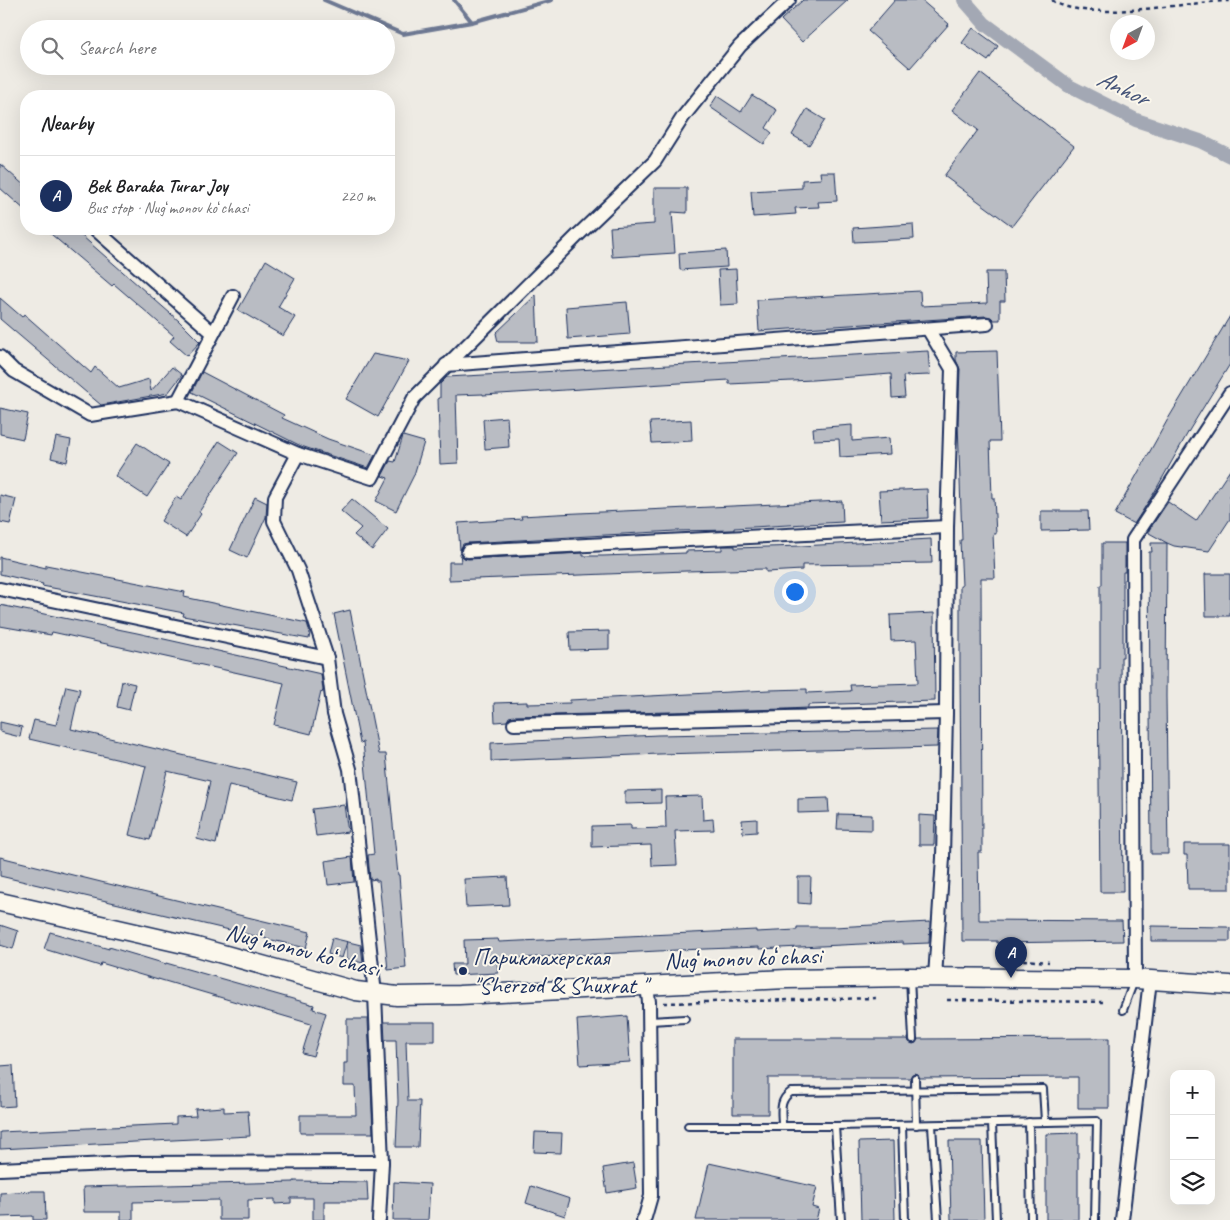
<!DOCTYPE html>
<html lang="en">
<head>
<meta charset="utf-8">
<style>
	:root { --surface:#fff; --page:#f2f2f2; --text:#202124; --muted:#757577; --line:#e0e0e0; --accent:#1b2f5e }
	body { margin:0; font-family:Caveat,sans-serif; background:var(--page); color:var(--text) }
	.controls { position:absolute; right:15px; bottom:15px; display:grid; overflow:hidden; border-radius:10px; box-shadow:0 5px 20px #0002 }
	.controls button { width:45px; height:45px; display:grid; place-items:center; padding:0; border:0; border-bottom:1px solid var(--line); background:var(--surface); color:var(--text); font:25px sans-serif }
	.compass { position:absolute; left:1110px; top:15px; width:45px; height:45px; border-radius:50%; background:var(--surface); box-shadow:0 5px 20px #0002; rotate:221deg }
	.you { position:absolute; left:794px; top:591px; width:18px; height:18px; margin:-12px; border:4px solid #fff; border-radius:50%; background:#1a73e8; box-shadow:0 0 0 8px #1a73e833 }
	.badge { display:grid; place-items:center; width:32px; height:32px; border-radius:50%; background:var(--accent); color:#fff; font-size:16px; font-weight:700 }
	.pin { position:absolute; translate:-50% -41px; filter:drop-shadow(0 1px 2px #0008) }
	.pin::after { content:''; position:absolute; top:26px; width:18px; height:15px; background:inherit; clip-path:polygon(0 0,100% 0,50% 100%) }
	.list { margin:0; padding:0; list-style:none }
	h2 { display:flex; justify-content:space-between; align-items:center; height:65px; margin:0; padding:0 20px; font-size:21px }
	h2 small { font-size:16px; font-weight:400; color:var(--muted) }
	.list li { display:grid; grid-template-columns:32px 1fr auto; gap:15px; align-items:center; box-sizing:border-box; height:80px; padding:0 20px; border-top:1px solid var(--line) }
	.list b { display:block; font-size:19px; white-space:nowrap }
	.list p { margin:0; font-size:16px; white-space:nowrap; color:var(--muted) }
	.list em { font-size:16px; font-style:normal; color:var(--muted) }
	.icon { flex:none; width:28px; height:28px; fill:none; stroke:currentColor; stroke-width:2; stroke-linecap:round; stroke-linejoin:round }
	.map { position:relative; flex:none; width:1230px; height:1220px; overflow:hidden }
	.search { position:absolute; background:var(--surface); box-shadow:0 5px 20px #0002; left:20px; top:20px; width:375px; height:55px; display:flex; align-items:center; gap:12px; box-sizing:border-box; padding:0 18px; border-radius:28px; color:var(--muted); font-size:19px }
	.panel { position:absolute; background:var(--surface); box-shadow:0 5px 20px #0002; left:20px; top:90px; width:375px; height:145px; border-radius:20px }
	.map>svg:first-child { display:block }
	.lines { fill:none; stroke-linecap:round; stroke-linejoin:round }
	.stream { stroke:#6d7892; stroke-width:4 }
	.canal { stroke:#a3a8b4; stroke-width:14 }
	.building { fill:#b9bcc3; stroke:#1b2f5e }
	.lane-casing { stroke:#1b2f5e; stroke-width:10 }
	.street-casing { stroke:#1b2f5e; stroke-width:16 }
	.secondary-casing { stroke:#1b2f5e; stroke-width:21 }
	.path { stroke:#1b2f5e; stroke-width:2.5; stroke-dasharray:4 4; stroke-linecap:butt }
	.lane { stroke:#fbf7ec; stroke-width:6 }
	.street { stroke:#fbf7ec; stroke-width:12 }
	.secondary { stroke:#fbf7ec; stroke-width:18 }
	.poi-dot { fill:#1b2f5e; stroke:#fbf7ec; stroke-width:2 }
	.labels { text-anchor:middle; stroke-width:4; stroke-linejoin:round; paint-order:stroke }
	.street-label { font-size:24px; fill:#1b2f5e; stroke:#fbf7ec }
	.poi-label { font-size:24px; fill:#1b2f5e; stroke:#fbf7ec; text-anchor:start }
	.water-label { font-size:25px; font-style:italic; fill:#445378; stroke:#fbf7ec }
</style>
</head>
<body>
<div class="map">
<svg width="1230" height="1220" viewBox="0 0 1230 1220">
	<rect width="100%" height="100%" fill="#eeebe4"/>
	<filter id="ink" filterUnits="userSpaceOnUse"><feTurbulence type="fractalNoise" baseFrequency=".02" numOctaves="2"/><feDisplacementMap in="SourceGraphic" scale="10" xChannelSelector="R" yChannelSelector="G"/><feConvolveMatrix kernelMatrix="1 2 1 2 8 2 1 2 1" color-interpolation-filters="sRGB"/></filter>
	<g filter="url(#ink)">
		<g class="lines">
			<!-- stream -->
			<g class="stream">
				<path d="M324,0L403,34L472,22L552,0"/>
				<path d="M454,0L472,22"/>
			</g>
			<!-- canal -->
			<path class="canal" d="M964,0L985,24L1069,86L1136,120L1200,141L1230,156"/>
		</g>
		<!-- building -->
		<g class="building">
			<path d="M803,0H848L802,42L781,20Z"/>
			<path d="M895,0H921L949,24L910,68L868,31Z"/>
			<path d="M973,28L998,46L988,61L962,43Z"/>
			<path d="M980,73L1074,146L1012,226L944,176L978,130L952,110Z"/>
			<path d="M752,95L777,110L766,128L772,133L764,144L710,107L717,96L741,112Z"/>
			<path d="M807,109L825,120L809,145L792,135Z"/>
			<path d="M0,164L26,187V211L0,188Z"/>
			<path d="M820,172H835L837,201L818,202L819,207L795,208L796,214L753,217L751,191L802,188V180L821,179Z"/>
			<path d="M654,188H687V213L672,212L675,253L612,257L610,227L654,224Z"/>
			<path d="M913,224L914,239L854,242L853,228Z"/>
			<path d="M45,229H74L179,321L200,342L187,356L170,341L174,336L142,308L114,284L112,286Z"/>
			<path d="M726,250L727,267L680,270L679,253Z"/>
			<path d="M266,260L295,278L278,307L295,317L283,336L238,310Z"/>
			<path d="M736,269L738,304L720,305L718,270Z"/>
			<path d="M986,272H1004L1005,301H1000V320H994L991,317L986,316L759,331L757,300L920,291L921,306L987,303Z"/>
			<path d="M536,295L538,342H498L496,333Z"/>
			<path d="M0,298L22,317L24,314L91,373L95,367L119,388L149,379L151,391L172,367L182,375L168,393L101,405L0,319Z"/>
			<path d="M627,302L630,334L568,339L566,307Z"/>
			<path d="M1230,316V364L1190,429L1154,493L1134,524L1115,514L1168,419Z"/>
			<path d="M928,351L930,375L903,376L905,397L892,398L891,374L813,380L729,384V380L483,395V394L456,395L458,463L440,464L438,398H440V384L447,377Z"/>
			<path d="M997,351L1000,441H990L992,498H994L996,534H993L995,578H981L982,852H978L979,920L1122,921L1123,941L997,943V941H962L960,666V586H962L960,540H962L958,422L960,369L956,360V352Z"/>
			<path d="M373,354L409,361L378,417L346,399Z"/>
			<path d="M202,372L284,415L282,418L328,439L375,455L368,468L301,446L192,392Z"/>
			<path d="M0,408L28,414L23,439L0,434Z"/>
			<path d="M507,417L509,447L485,449L483,419Z"/>
			<path d="M691,420L692,441L652,443L650,422Z"/>
			<path d="M852,425V441L889,438L890,454L840,457L839,439L814,440L813,428Z"/>
			<path d="M403,436L424,442L414,475L396,511L376,501L388,478L382,476L390,461L395,462Z"/>
			<path d="M56,437L71,440L67,462L51,458Z"/>
			<path d="M219,441L238,453L199,512L201,514L186,537L161,521L176,497L181,500Z"/>
			<path d="M137,443L169,464L147,497L115,476Z"/>
			<path d="M1230,470V519L1209,551L1174,546L1167,543L1166,696L1168,854H1151L1149,552H1152L1151,543H1167L1149,533V530L1168,502L1196,521Z"/>
			<path d="M927,489L928,518L881,520L879,491Z"/>
			<path d="M0,495L16,499L10,524L0,522Z"/>
			<path d="M255,497L267,503L266,517L247,558L230,550Z"/>
			<path d="M352,499L388,529L372,550L354,535L361,528L341,511Z"/>
			<path d="M842,501L843,522L734,528V530L675,531L468,543L463,544L460,550L458,523L522,519L521,516L557,514Z"/>
			<path d="M1041,511H1088L1089,530L1041,531Z"/>
			<path d="M931,539L932,563L802,565V570L766,572V569L686,571L449,580V562H461L460,553L464,558L468,559L583,553V556H603L686,553V551L722,550V546H735V548L801,546Z"/>
			<path d="M1102,543H1125V572H1123V657H1121L1123,892H1100L1098,669H1100V585H1102Z"/>
			<path d="M0,557L46,568V565L185,592L184,597L307,623L310,633L309,639L183,616L184,613L42,586L43,584L0,574Z"/>
			<path d="M1205,574H1230V616H1206Z"/>
			<path d="M0,605L137,633L321,674L323,690L322,693L321,692L311,734L274,725L284,683L52,632L51,635L0,626Z"/>
			<path d="M350,610L379,754H386L398,875H399L406,968L388,970L379,881H376V879L370,880L368,855L374,854L363,742L360,743L334,614Z"/>
			<path d="M934,613L935,701L808,705V708L785,709L514,716L509,717L507,721L495,722L494,703L527,702V704L570,703V700L769,690L807,689V693L851,691L850,685L918,683L916,640L891,641L890,615Z"/>
			<path d="M609,631V649L570,650L569,632Z"/>
			<path d="M122,681L135,684L129,710L117,707Z"/>
			<path d="M66,686L80,689L71,729L297,782L292,800L229,785L216,844L197,839L210,781L167,771L150,840L129,835L146,766L29,739L34,720L56,725Z"/>
			<path d="M0,722L22,727L20,737L0,732Z"/>
			<path d="M938,730L937,747L659,754L491,761V743L658,735Z"/>
			<path d="M661,790V803L625,804V791Z"/>
			<path d="M702,796L703,820L713,819L714,830L675,831L677,865L652,866L651,845L592,847V826L631,825V829L666,828L665,797Z"/>
			<path d="M828,798L829,812L798,813V799Z"/>
			<path d="M344,805L348,832L316,836L312,809Z"/>
			<path d="M838,814L872,815V830L837,829Z"/>
			<path d="M919,815L935,816L934,845H919Z"/>
			<path d="M757,819V832L743,833L742,820Z"/>
			<path d="M1184,844H1230V889H1188L1187,855H1184Z"/>
			<path d="M0,857L109,884L310,932L306,948L0,876Z"/>
			<path d="M352,857L354,882L328,885L325,861Z"/>
			<path d="M507,877L509,905L466,907L464,879Z"/>
			<path d="M798,877H811L810,904L798,903Z"/>
			<path d="M930,922L929,943L903,944V942L759,949V947L678,950L500,959L497,960L498,973L453,975L452,964H465L464,940L498,939L499,942L756,930V932L797,930V927H834Z"/>
			<path d="M0,925L18,931L13,949L0,945Z"/>
			<path d="M1151,926L1227,927L1230,928V941H1151Z"/>
			<path d="M50,932L109,949V947L166,964V963L314,1005L313,1009L326,1013L313,1056L302,1053L311,1024L158,979V980L101,963L100,966L44,949Z"/>
			<path d="M332,938L361,945L363,963L347,959V942L342,958L328,954Z"/>
			<path d="M627,1016L630,1062L580,1065L577,1020Z"/>
			<path d="M347,1019H368L373,1133H300V1115H356L355,1086H344V1063H347Z"/>
			<path d="M384,1022H435V1041H406L408,1101H420L418,1147H396L398,1101L396,1040H385Z"/>
			<path d="M1109,1038V1108H1078V1077L920,1078L915,1073L912,1074L910,1078H768V1114H733V1039H908L909,1042L913,1044L916,1043L918,1039Z"/>
			<path d="M13,1065L15,1106L0,1107V1066Z"/>
			<path d="M224,1107V1112L248,1111L250,1136L0,1149V1132L176,1124V1117L196,1116L195,1109Z"/>
			<path d="M535,1132L562,1133L561,1153L534,1152Z"/>
			<path d="M1078,1133V1220H1046V1134Z"/>
			<path d="M893,1141L895,1220H861L859,1142Z"/>
			<path d="M949,1141H982L984,1220H951Z"/>
			<path d="M633,1163L637,1188L607,1193L603,1168Z"/>
			<path d="M709,1163L817,1187L812,1207L819,1209L816,1220H696Z"/>
			<path d="M294,1181L367,1182L368,1201H324V1220H313V1198H291V1203L275,1204V1199L248,1200V1220H219V1200H218L133,1202V1220H121V1212H84L83,1187L294,1182Z"/>
			<path d="M394,1182L430,1184L428,1220H393Z"/>
			<path d="M531,1186L570,1199L565,1216L526,1203Z"/>
			<path d="M32,1191H45L46,1220H33V1216L0,1217V1193Z"/>
		</g>
		<g class="lines">
			<defs>
				<g id="lane">
					<path d="M910,977L913,1039"/>
					<path d="M1123,1010L1134,981"/>
					<path d="M650,1021L685,1019"/>
					<path d="M915,1078L916,1125"/>
					<path d="M1029,1122L1031,1220"/>
					<path d="M992,1123L996,1220"/>
					<path d="M902,1125L905,1220"/>
					<path d="M932,1125L938,1220"/>
					<path d="M688,1126H835L1097,1121L1095,1220"/>
					<path d="M782,1126C782,1112 778,1101 791,1092L1043,1089L1045,1121"/>
					<path d="M835,1126L841,1220"/>
				</g>
				<g id="street">
					<path d="M95,229L213,333"/>
					<path d="M928,329L952,369L947,527L946,713L943,858L935,977"/>
					<path d="M0,357L14,371L90,415L178,401L298,454L372,478L414,398L577,236L655,161L683,117L740,46L789,0"/>
					<path d="M446,365L987,324"/>
					<path d="M178,401L233,296"/>
					<path d="M298,454L275,497L274,521L298,570L327,658L334,714L350,769L375,994L382,1162L379,1220"/>
					<path d="M468,551L947,527"/>
					<path d="M0,589L327,658"/>
					<path d="M514,724L946,713"/>
					<path d="M1135,979L1133,540L1230,393"/>
					<path d="M0,1169L130,1163L382,1162"/>
					<path d="M643,1220L645,1217L651,1196L649,1002L647,986"/>
					<path d="M1122,1220L1150,980"/>
				</g>
				<path id="secondary" d="M0,902L197,947L356,991L397,996L459,995L787,979L910,977L1135,979L1230,985"/>
			</defs>
			<!-- lane casing -->
			<use href="#lane" class="lane-casing"/>
			<!-- street casing -->
			<use href="#street" class="street-casing"/>
			<!-- secondary casing -->
			<use href="#secondary" class="secondary-casing"/>
			<!-- path -->
			<g class="path">
				<path d="M1052,0C1084,24 1188,1 1230,1"/>
				<path d="M1023,960L1049,962"/>
				<path d="M947,1000L1107,1002"/>
				<path d="M664,1003L878,998"/>
			</g>
			<!-- lane -->
			<use href="#lane" class="lane"/>
			<!-- street -->
			<use href="#street" class="street"/>
			<!-- secondary -->
			<use href="#secondary" class="secondary"/>
		</g>
	</g>
	<!-- markers -->
	<circle class="poi-dot" cx="463" cy="971" r="5"/>
	<g class="labels">
		<!-- street labels -->
		<g class="street-label">
			<text transform="translate(303 950) rotate(14)" y="8">Nugʻmonov koʻchasi</text>
			<text transform="translate(743 958) rotate(-2)" y="8">Nugʻmonov koʻchasi</text>
		</g>
		<!-- poi labels -->
		<g class="poi-label">
			<text x="473" y="965">Парикмахерская<tspan x="473" dy="28">"Sherzod &amp; Shuxrat "</tspan></text>
		</g>
		<!-- water labels -->
		<g class="water-label">
			<text transform="translate(1123 87) rotate(25)" y="9">Anhor</text>
		</g>
	</g>
</svg>
<div class="controls">
<button>+</button>
<button>−</button>
<button><svg class="icon" aria-label="layers" viewBox="0 0 24 24"><path d="M12 4l9 5-9 5-9-5zM3 14l9 5 9-5"/></svg></button>
</div>
<svg class="compass" viewBox="-18 -18 36 36"><path d="M0-13l5 13h-10z" fill="#e53935"/><path d="M0 13l5-13h-10z" fill="#757577"/></svg>
<div class="you"></div>
<div class="pin badge" style="left:1011px;top:978px">A</div>
<div class="search"><svg class="icon" aria-label="search" viewBox="0 0 24 24"><circle cx="10" cy="10" r="6"/><path d="M15 15l6 6"/></svg>Search here</div>
<section class="panel">
<h2>Nearby<small></small></h2>
<ul class="list">
<li><span class="badge">A</span><div><b>Bek Baraka Turar Joy</b><p>Bus stop · Nugʻmonov koʻchasi</p></div><em>220 m</em></li>
</ul>
</section>
</div>
</body>
</html>
